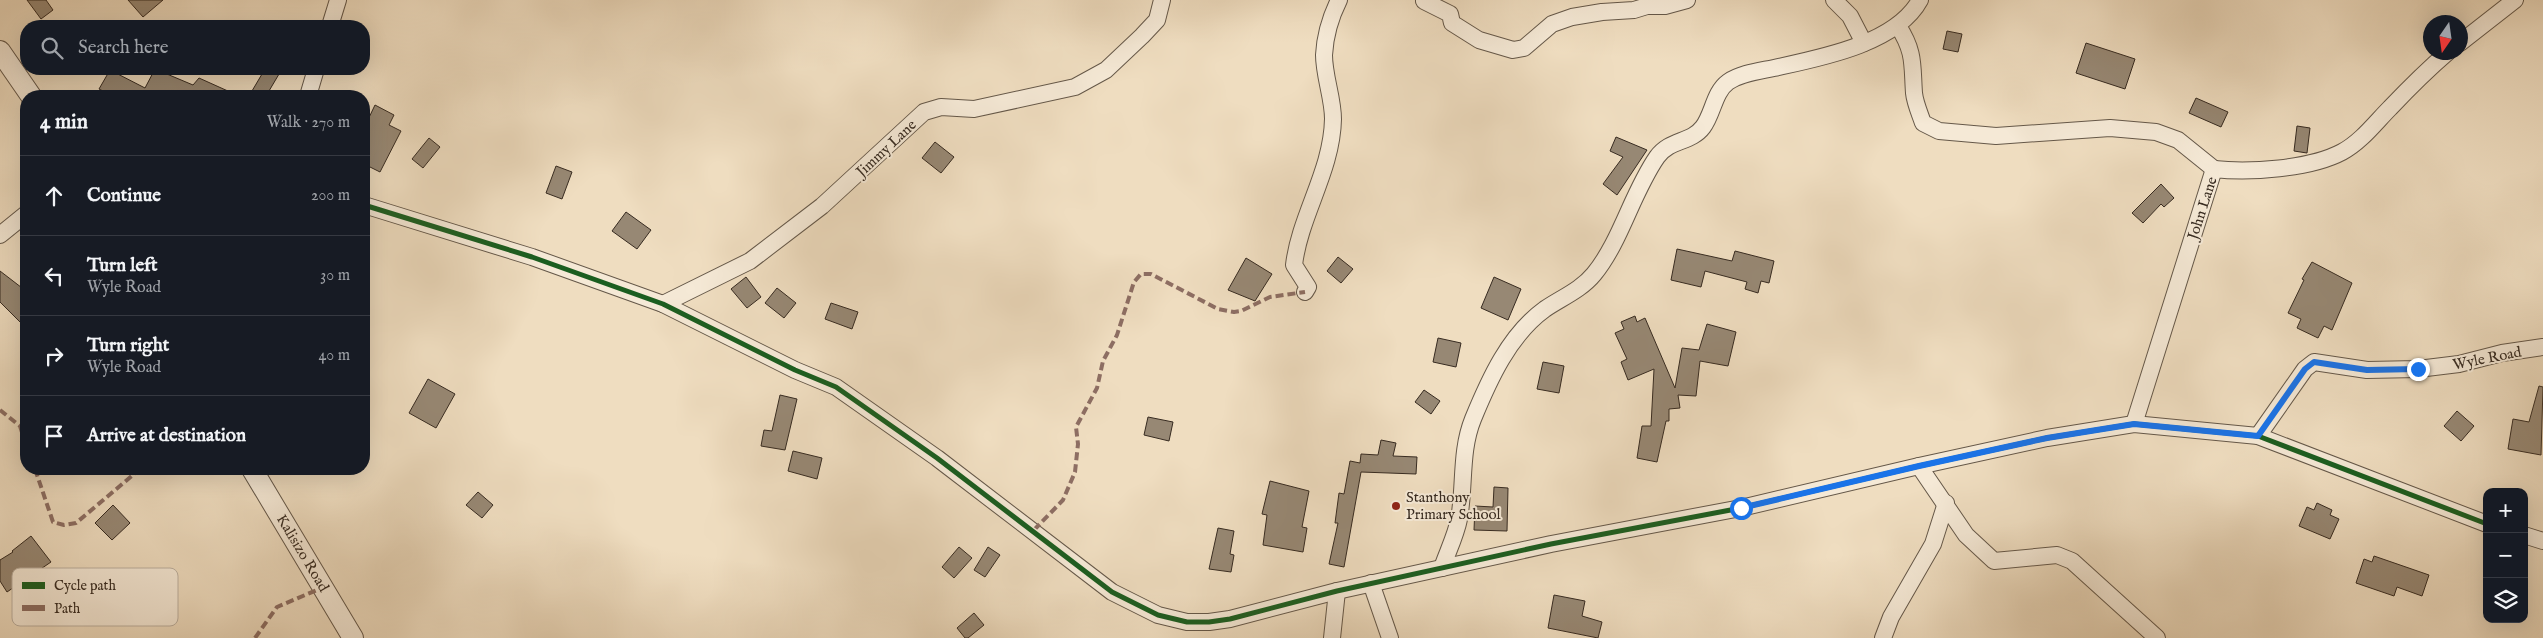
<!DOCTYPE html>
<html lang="en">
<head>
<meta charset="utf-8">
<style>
	:root { --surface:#171b24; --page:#20242c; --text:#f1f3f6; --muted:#9ea1a6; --line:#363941 }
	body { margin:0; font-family:"IM FELL English",serif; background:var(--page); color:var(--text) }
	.controls { position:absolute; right:15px; bottom:15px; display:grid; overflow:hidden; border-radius:10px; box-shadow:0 5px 20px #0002 }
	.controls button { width:45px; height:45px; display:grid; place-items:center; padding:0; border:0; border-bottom:1px solid var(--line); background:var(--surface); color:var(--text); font:25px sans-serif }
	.compass { position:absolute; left:2423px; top:15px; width:45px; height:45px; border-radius:50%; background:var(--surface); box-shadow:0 5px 20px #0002; rotate:193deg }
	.stop { position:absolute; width:15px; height:15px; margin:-11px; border:4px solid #1a73e8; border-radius:50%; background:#fff }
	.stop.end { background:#1a73e8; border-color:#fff; box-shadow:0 1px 5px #0008 }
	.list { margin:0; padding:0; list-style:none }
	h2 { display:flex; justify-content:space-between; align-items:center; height:65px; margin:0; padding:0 20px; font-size:21px }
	h2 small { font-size:16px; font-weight:400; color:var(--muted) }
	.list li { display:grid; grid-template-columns:32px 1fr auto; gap:15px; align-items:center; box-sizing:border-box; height:80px; padding:0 20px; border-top:1px solid var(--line) }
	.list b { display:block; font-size:19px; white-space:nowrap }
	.list p { margin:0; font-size:16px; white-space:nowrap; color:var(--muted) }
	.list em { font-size:16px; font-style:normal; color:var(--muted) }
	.icon { flex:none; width:28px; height:28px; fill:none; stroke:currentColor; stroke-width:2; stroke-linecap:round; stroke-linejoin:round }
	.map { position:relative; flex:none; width:2543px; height:638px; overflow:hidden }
	.search { position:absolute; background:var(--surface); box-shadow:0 5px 20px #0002; left:20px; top:20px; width:350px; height:55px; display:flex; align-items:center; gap:12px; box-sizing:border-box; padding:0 18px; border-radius:20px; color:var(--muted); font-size:19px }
	.panel { position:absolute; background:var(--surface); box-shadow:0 5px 20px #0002; left:20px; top:90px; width:350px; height:385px; border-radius:20px }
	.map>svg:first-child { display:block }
	.building { fill:#978874; stroke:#372b21 }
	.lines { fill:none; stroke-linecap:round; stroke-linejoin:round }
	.minor-casing { stroke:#655849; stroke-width:18 }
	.tertiary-casing { stroke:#655849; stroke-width:22 }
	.minor { stroke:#f5e9d6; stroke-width:16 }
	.tertiary { stroke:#f5e9d6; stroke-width:20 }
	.quiet { stroke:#8d6e63; stroke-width:4; stroke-dasharray:8 4; stroke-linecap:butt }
	.cycleway-casing { stroke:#f5e9d6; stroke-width:8 }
	.cycleway { stroke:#1b5e20; stroke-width:5 }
	.route { stroke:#1a73e8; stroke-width:6 }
	.poi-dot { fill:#8f2418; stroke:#f5e9d6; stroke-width:2 }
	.labels { text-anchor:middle; stroke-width:4; stroke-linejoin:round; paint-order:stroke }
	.street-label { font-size:15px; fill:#372b21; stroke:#f5e9d6 }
	.poi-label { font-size:15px; fill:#372b21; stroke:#f5e9d6; text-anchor:start }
	.key { fill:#f5e9d6; stroke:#bcb0a0; stroke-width:1 }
	.key-label { font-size:14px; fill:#372b21 }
</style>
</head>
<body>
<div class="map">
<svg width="2543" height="638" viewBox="0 0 2543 638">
	<rect width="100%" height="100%" fill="#efddc0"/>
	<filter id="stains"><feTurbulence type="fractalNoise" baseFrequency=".004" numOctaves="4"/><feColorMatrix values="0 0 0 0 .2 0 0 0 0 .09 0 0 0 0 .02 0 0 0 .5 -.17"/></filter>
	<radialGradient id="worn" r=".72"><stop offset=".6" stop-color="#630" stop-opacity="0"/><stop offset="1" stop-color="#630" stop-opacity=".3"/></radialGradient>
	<!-- building -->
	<g class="building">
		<path d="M27,0H46L53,10L41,19Z"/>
		<path d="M128,0H163L143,17Z"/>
		<path d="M1947,31L1962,34L1958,52L1943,49Z"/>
		<path d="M2086,43L2135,59L2125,89L2076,73Z"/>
		<path d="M155,69L193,85L199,78L239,96H113L99,89L110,70L145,88Z"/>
		<path d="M265,69H282L266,96H249Z"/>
		<path d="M2196,98L2228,112L2221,127L2189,113Z"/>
		<path d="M375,105L394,115L389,125L401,131L380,172L364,164V128Z"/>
		<path d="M2297,126L2310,128L2307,153L2294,151Z"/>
		<path d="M1616,137L1647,150L1617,195L1603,184L1623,157L1610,151Z"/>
		<path d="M429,138L440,147L423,168L412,159Z"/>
		<path d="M935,142L954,157L941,173L922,158Z"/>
		<path d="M556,166L572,172L562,199L546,193Z"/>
		<path d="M2161,184L2174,198L2164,207L2161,204L2143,223L2132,213Z"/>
		<path d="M626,212L651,230L637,249L612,231Z"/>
		<path d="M1677,249L1732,261L1735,251L1774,261L1769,283L1761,281L1758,293L1745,289L1747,282L1705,271L1701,287L1671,280Z"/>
		<path d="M1338,257L1353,269L1341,283L1327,271Z"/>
		<path d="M1246,258L1272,274L1255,301L1228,290Z"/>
		<path d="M2312,262L2352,283L2332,330L2324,326L2318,338L2297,328L2301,319L2288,313L2304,280L2302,279Z"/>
		<path d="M0,271L26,291V328L0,302Z"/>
		<path d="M746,277L761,297L747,308L731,289Z"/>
		<path d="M1494,277L1521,289L1508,320L1481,308Z"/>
		<path d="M777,288L796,303L784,318L765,303Z"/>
		<path d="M831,303L858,312L852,329L825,319Z"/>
		<path d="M1635,316L1637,322L1645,318L1675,388L1682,348L1699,350L1707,324L1736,332L1728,366L1700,361L1696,396L1678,395L1680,408L1669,409V421H1666L1657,462L1637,458L1642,426H1651L1654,369L1628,380L1621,362L1627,359L1615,333L1624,329L1621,322Z"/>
		<path d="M1438,338L1461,343L1456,367L1433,362Z"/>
		<path d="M1543,362L1564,366L1559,393L1537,389Z"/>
		<path d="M428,379L455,394L436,428L409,413Z"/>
		<path d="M2539,386L2543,387L2541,455L2508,449L2513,419L2529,422Z"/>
		<path d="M1424,390L1440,401L1431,414L1415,402Z"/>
		<path d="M780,395L797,399L785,450L761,446L764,430L772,431Z"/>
		<path d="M2457,411L2474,426L2461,441L2444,426Z"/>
		<path d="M1148,417L1173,422L1169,441L1144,435Z"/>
		<path d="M1381,440L1396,443L1393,456L1417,457L1416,474L1361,472L1344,567L1329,564L1338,523H1335L1339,493L1344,494L1350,461L1360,463L1361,454L1378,455Z"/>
		<path d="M793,451L822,458L817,479L788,471Z"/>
		<path d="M1270,481L1309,491L1302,527L1307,528L1303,552L1263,545L1267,515L1262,514Z"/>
		<path d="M1494,487L1508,488L1507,531L1474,530L1475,506L1493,507Z"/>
		<path d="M478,492L493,505L482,518L466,505Z"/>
		<path d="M2317,503L2332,510L2330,515L2339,519L2330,539L2299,526L2307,507L2314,510Z"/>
		<path d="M113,505L130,523L112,540L95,523Z"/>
		<path d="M1218,528L1234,531L1230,554L1234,555L1231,572L1209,569Z"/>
		<path d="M31,536L51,562L7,592L0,581V560L13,552L12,551Z"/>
		<path d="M959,547L972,558L954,578L942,567Z"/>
		<path d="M988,547L1000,555L985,577L974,570Z"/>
		<path d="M2374,556L2429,575L2422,596L2397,587L2394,596L2356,583L2364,559L2372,562Z"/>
		<path d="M1554,595L1585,601L1582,616L1602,622L1598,638L1548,628Z"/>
		<path d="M974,613L984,625L968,638H965L957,628Z"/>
	</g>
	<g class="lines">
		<defs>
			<g id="minor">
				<path d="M1834,0L1850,16L1864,43"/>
				<path d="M1424,1L1450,14L1452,23L1479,40L1513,50L1524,48L1552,24L1572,17L1602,12L1634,10L1647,6H1665L1687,0"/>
				<path d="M330,26L338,0"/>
				<path d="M1898,26C1915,52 1912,65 1914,93C1915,103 1920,114 1923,123L1939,131L1996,136L2110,128L2156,132L2178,140L2214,169"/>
				<path d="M2460,43L2515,0"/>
				<path d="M308,96L316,69"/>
				<path d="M364,205L532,257L663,304L795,370L836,387L937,458L1112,592L1158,615L1187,622H1209L1230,619L1337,591L1551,544L1741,508L1919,466L2047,438L2134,424L2258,436L2487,524"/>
				<path d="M0,235L26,214"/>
				<path d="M1305,292L1308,287L1294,265C1300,215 1332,171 1333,119C1333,98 1324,76 1324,55C1325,37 1331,16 1339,0"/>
				<path d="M663,304L750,261L822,206L924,112L941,107L974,109L1075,87L1106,70L1142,36L1157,20L1162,0"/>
				<path d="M2134,424L2214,169C2249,173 2310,169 2342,152C2361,142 2376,122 2390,108C2409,88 2427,70 2448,52"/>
				<path d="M2258,436L2305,369L2314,362L2367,370L2418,369L2459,364L2502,353L2543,347"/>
				<path d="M1919,466L1966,535L1994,561L2057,555L2072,561L2157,638"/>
				<path d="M2524,535L2543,541"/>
				<path d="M1442,568C1447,553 1456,535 1459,519C1465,486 1460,451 1473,419C1489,380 1509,335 1545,309C1561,298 1581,290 1594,274C1621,241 1632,193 1657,157C1670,139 1691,143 1703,127C1713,114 1714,92 1728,82C1741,73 1760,71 1774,68C1820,58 1896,44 1920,0"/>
				<path d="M1371,583L1390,638"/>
				<path d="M1332,638L1337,591"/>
				<path d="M1883,638L1891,617L1933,544L1946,503"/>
			</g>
			<g id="tertiary">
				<path d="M0,51L31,96"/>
				<path d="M252,469L353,638"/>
			</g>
		</defs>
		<!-- minor casing -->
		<use href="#minor" class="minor-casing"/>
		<!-- tertiary casing -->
		<use href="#tertiary" class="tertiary-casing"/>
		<!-- minor -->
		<use href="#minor" class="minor"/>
		<!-- tertiary -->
		<use href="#tertiary" class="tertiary"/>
		<!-- quiet -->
		<g class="quiet">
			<path d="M0,410L20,426L26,445"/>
			<path d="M35,469L53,522L64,525L76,523L140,469"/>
			<path d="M1034,530L1063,500L1075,472L1078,444L1076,427L1097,388L1103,361L1117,335L1134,282L1141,274H1151L1218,309L1234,312L1241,311L1270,297L1305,292"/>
			<path d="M255,638L277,607L324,587"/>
		</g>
		<defs>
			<path id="cycleway" d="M364,205L532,257L663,304L795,370L836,387L937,458L1112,592L1158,615L1187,622H1209L1230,619L1337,591L1551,544L1741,508L1919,466L2047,438L2134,424L2258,436L2487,524"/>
		</defs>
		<!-- cycleway casing -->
		<use href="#cycleway" class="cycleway-casing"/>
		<!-- cycleway -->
		<use href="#cycleway" class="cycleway"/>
	</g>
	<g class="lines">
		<!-- route -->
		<path class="route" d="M1741,508L1919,466L2047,438L2134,424L2258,436L2305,369L2314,362L2367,370L2418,369"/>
	</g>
	<!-- markers -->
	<circle class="poi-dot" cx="1396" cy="506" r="5"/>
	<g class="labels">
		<!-- street labels -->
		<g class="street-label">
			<text transform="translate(886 148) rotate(-43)" y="5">Jimmy Lane</text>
			<text transform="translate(2202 208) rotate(-72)" y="5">John Lane</text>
			<text transform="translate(2487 358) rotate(-11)" y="5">Wyle Road</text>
			<text transform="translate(303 553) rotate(59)" y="5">Kalisizo Road</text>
		</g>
		<!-- poi labels -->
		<g class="poi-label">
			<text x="1406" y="502">Stanthony<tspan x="1406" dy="17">Primary School</tspan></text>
		</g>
	</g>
	<!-- legend -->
	<rect x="12" y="568" width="166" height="58" rx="8" class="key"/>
	<rect x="22" y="582" width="23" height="7" fill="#1b5e20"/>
	<rect x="22" y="605" width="23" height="6" fill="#8d6e63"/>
	<g class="key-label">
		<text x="54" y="590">Cycle path</text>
		<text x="54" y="613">Path</text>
	</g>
	<rect width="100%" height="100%" filter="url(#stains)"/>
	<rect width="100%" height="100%" fill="url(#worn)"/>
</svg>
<div class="controls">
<button>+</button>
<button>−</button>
<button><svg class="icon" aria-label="layers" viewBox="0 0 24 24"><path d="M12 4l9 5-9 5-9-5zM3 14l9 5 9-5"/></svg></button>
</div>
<svg class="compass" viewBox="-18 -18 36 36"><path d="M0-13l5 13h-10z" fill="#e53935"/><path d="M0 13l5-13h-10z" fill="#9ea1a6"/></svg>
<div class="stop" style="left:1741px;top:508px"></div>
<div class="stop end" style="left:2418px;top:369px"></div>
<div class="search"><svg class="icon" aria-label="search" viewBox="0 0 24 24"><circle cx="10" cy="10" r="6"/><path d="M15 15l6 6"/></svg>Search here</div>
<section class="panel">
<h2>4 min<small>Walk · 270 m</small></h2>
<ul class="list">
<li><svg class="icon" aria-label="ahead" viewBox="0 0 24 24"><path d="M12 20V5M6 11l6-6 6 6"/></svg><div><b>Continue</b></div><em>200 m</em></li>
<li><svg class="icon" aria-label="left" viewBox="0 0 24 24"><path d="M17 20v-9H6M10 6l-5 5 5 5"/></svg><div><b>Turn left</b><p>Wyle Road</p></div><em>30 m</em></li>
<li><svg class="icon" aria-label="right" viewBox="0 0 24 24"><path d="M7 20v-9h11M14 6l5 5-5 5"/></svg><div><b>Turn right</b><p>Wyle Road</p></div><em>40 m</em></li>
<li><svg class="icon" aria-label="arrive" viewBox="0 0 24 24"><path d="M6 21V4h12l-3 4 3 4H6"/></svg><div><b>Arrive at destination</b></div></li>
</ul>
</section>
</div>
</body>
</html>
